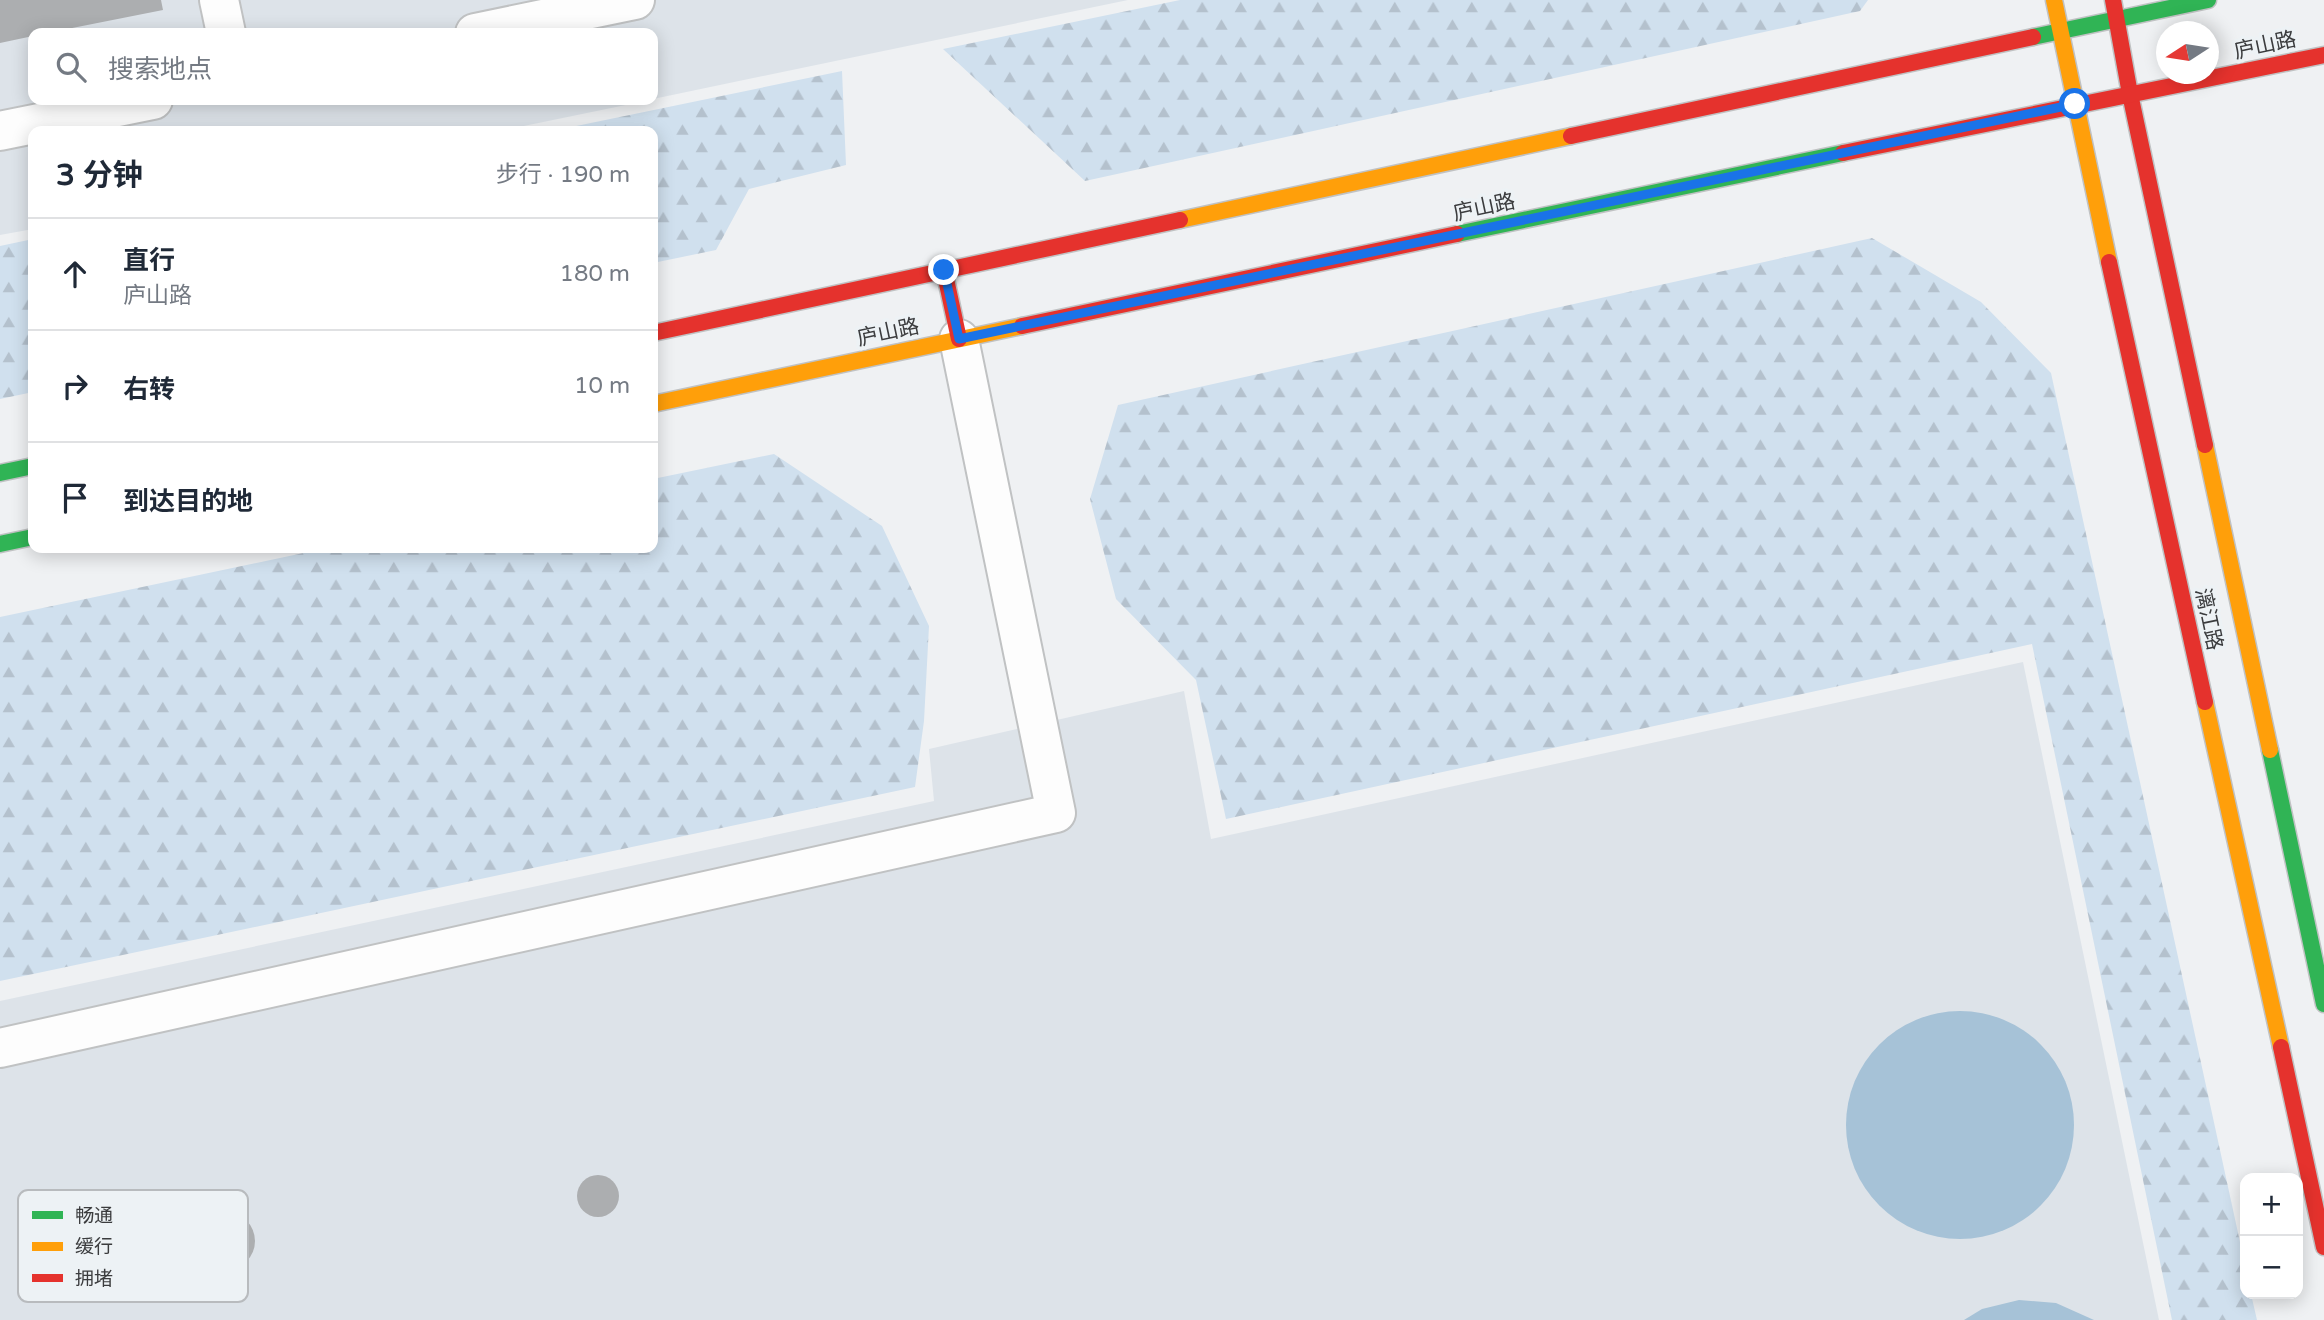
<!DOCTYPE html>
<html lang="zh">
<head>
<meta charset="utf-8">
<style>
	:root { --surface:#fff; --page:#f2f2f3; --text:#1f2937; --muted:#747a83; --line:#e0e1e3 }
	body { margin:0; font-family:"Varela Round","Noto Sans SC",sans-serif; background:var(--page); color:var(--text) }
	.controls { position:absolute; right:21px; bottom:21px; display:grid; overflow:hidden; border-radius:14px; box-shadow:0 4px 18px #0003 }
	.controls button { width:63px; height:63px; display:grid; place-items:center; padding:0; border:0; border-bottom:2px solid var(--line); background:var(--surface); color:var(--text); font:35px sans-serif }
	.compass { position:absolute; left:2156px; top:21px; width:63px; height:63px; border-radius:50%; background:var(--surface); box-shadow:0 4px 18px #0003; rotate:258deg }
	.stop { position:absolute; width:21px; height:21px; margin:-16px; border:5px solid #1a73e8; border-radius:50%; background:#fff }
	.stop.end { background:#1a73e8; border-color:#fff; box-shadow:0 2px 7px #0008 }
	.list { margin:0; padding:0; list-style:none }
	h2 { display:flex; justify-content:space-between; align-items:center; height:91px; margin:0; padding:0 28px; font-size:30px }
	h2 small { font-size:23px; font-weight:400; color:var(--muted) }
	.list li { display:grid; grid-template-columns:46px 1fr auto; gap:21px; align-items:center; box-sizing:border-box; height:112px; padding:0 28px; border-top:2px solid var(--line) }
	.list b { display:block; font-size:26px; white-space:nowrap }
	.list p { margin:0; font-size:23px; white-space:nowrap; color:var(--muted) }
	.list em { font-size:23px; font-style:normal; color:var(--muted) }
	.icon { flex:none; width:38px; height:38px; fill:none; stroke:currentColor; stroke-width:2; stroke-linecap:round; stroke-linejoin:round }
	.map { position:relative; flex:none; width:2324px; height:1320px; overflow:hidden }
	.search { position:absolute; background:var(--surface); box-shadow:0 4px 18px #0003; left:28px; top:28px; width:630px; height:77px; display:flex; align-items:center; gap:18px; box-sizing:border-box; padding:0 24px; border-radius:14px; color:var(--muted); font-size:26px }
	.panel { position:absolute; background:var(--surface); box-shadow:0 4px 18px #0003; left:28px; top:126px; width:630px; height:427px; border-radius:14px }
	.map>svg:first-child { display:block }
	.built { fill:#dde3e9 }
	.forest { fill:url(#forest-firs) }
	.water { fill:#a6c2d7 }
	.building { fill:#acaeb0 }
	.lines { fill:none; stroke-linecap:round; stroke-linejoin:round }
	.street-casing { stroke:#c0c2c3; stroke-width:42 }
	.fast-casing { stroke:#c0c2c3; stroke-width:19 }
	.slow-casing { stroke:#c0c2c3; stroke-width:19 }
	.jam-casing { stroke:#c0c2c3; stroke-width:19 }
	.street { stroke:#fdfdfd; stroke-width:38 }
	.fast { stroke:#30b455; stroke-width:16 }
	.slow { stroke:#ff9f0a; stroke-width:16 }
	.jam { stroke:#e5322d; stroke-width:16 }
	.route { stroke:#1a73e8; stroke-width:9 }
	.labels { text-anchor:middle; stroke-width:7; stroke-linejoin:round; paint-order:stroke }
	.street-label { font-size:21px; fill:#3b3c3e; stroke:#edf2f5 }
	.key { fill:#edf2f5; stroke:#b8bbbe; stroke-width:2 }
	.key-label { font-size:19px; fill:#3b3c3e }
</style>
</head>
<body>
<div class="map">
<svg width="2324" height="1320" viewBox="0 0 2324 1320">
	<defs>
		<pattern id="forest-firs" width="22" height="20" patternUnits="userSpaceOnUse" patternTransform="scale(1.75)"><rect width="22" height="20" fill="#d0e0ee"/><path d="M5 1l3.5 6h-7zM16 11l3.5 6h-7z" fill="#b4c1cd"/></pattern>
	</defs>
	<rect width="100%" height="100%" fill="#eff1f3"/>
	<!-- built -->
	<g class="built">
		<path d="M0,0H1128L653,99V33H33V100H650L499,131H33V229L0,235Z"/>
		<path d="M2023,662L2159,1320H0V1001L934,801L929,749L1184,691L1211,839Z"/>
	</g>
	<!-- forest -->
	<g class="forest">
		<path d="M1180,0H1868L1860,11L1085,181L943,49Z"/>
		<path d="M842,71L846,165L749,189L716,250L653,263V131H552Z"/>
		<path d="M1872,238L1981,302L2051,373L2245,1265V1294H2251L2257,1320H2172L2032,644L1226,819L1196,680L1116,599L1090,499L1118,405Z"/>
		<path d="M33,239V392L0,399V246Z"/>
		<path d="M774,454L882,526L929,626L924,721L915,787L0,981V617L327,548H653V479Z"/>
	</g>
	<!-- water -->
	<g class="water">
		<circle cx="1960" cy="1125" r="114"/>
		<path d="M2019,1300L2056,1303L2094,1320H1964L1982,1309Z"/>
	</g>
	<!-- building -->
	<g class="building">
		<path d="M0,0H161L163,10L47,33H33V36L0,43Z"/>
		<circle cx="598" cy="1196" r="21"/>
		<circle cx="226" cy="1241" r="29"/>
	</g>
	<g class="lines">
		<defs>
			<g id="street">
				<path d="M219,0L226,33"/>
				<path d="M475,33L635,0"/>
				<path d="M0,131L153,100"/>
				<path d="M0,1048L1056,813L959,339"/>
			</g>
			<g id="fast">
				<path d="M2033,37L2208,0"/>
				<path d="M1457,234L1843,153"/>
				<path d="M0,473L33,466"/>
				<path d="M0,544L33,537"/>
				<path d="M2270,750L2324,1004"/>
			</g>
			<g id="slow">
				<path d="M2054,0L2109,262"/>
				<path d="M1180,220L1571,136"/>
				<path d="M653,404L1022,326"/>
				<path d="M2205,445L2270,750"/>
				<path d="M2205,702L2281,1047"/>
			</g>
			<g id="jam">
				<path d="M2113,0L2130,94L2205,445"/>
				<path d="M1571,136L2033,37"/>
				<path d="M1843,153L2324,55"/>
				<path d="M2109,262L2205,702"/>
				<path d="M944,270L959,339"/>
				<path d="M1022,326L1457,234"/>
				<path d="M653,333L1180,220"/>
				<path d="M2281,1047L2324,1247"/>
			</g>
		</defs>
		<!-- street casing -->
		<use href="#street" class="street-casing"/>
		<!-- fast casing -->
		<use href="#fast" class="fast-casing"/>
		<!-- slow casing -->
		<use href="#slow" class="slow-casing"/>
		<!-- jam casing -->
		<use href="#jam" class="jam-casing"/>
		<!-- street -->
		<use href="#street" class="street"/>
		<!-- fast -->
		<use href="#fast" class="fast"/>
		<!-- slow -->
		<use href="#slow" class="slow"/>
		<!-- jam -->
		<use href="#jam" class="jam"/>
	</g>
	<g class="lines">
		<!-- route -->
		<path class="route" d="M944,270L959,339L2075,104"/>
	</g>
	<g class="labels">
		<!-- street labels -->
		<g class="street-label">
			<text transform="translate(2265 45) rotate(-12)" y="7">庐山路</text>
			<text transform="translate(1484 207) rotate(-12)" y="7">庐山路</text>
			<text transform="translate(888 332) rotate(-12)" y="7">庐山路</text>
			<text transform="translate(2209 619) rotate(78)" y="7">漓江路</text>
		</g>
	</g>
	<!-- legend -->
	<rect x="18" y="1190" width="230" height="112" rx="10" class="key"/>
	<rect x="32" y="1211" width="31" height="8" fill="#30b455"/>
	<rect x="32" y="1242" width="31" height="9" fill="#ff9f0a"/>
	<rect x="32" y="1274" width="31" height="8" fill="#e5322d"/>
	<g class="key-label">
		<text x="75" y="1222">畅通</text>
		<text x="75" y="1253">缓行</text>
		<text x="75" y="1285">拥堵</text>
	</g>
</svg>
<div class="controls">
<button>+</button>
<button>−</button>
</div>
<svg class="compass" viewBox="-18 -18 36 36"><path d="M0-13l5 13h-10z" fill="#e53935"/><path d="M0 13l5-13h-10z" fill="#747a83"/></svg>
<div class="stop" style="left:2075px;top:104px"></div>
<div class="stop end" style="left:944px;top:270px"></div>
<div class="search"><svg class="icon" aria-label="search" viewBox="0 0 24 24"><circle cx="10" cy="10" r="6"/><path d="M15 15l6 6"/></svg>搜索地点</div>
<section class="panel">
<h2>3 分钟<small>步行 · 190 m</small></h2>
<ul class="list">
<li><svg class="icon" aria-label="ahead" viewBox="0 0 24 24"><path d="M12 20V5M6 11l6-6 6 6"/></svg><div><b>直行</b><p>庐山路</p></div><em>180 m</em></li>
<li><svg class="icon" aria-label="right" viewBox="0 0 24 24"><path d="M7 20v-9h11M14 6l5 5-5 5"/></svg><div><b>右转</b></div><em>10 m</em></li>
<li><svg class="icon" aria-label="arrive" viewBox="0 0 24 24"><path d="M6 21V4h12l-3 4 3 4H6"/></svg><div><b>到达目的地</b></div></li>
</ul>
</section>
</div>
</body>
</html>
